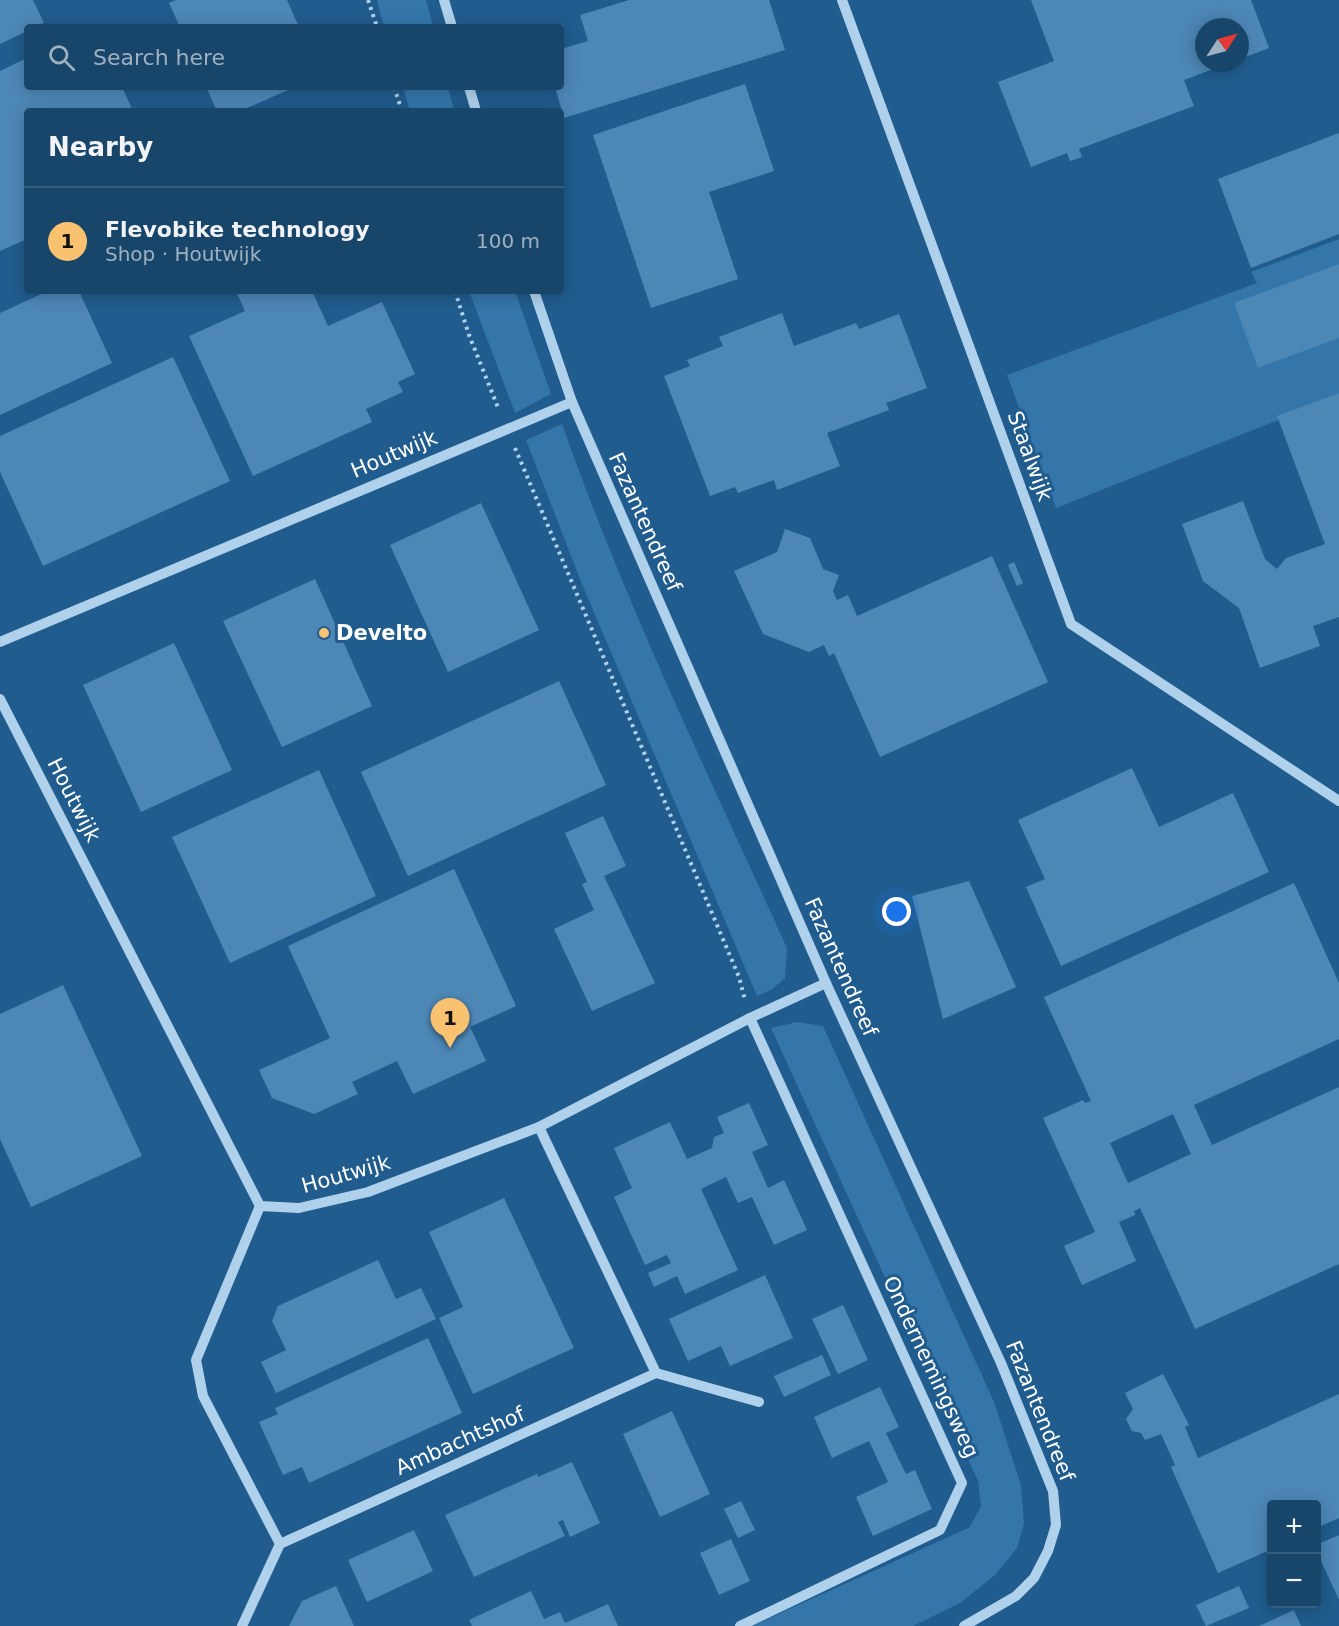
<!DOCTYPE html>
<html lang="en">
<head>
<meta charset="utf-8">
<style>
	:root { --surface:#18456a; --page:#254f72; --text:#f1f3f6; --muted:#9fb1c1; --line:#365d7e; --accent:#f9c270 }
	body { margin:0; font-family:"DejaVu Sans",sans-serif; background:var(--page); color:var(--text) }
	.controls { position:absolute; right:18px; bottom:18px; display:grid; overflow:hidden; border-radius:6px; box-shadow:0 3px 15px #0003 }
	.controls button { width:54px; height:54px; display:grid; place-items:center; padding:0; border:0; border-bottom:2px solid var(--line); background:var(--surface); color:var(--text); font:30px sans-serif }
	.compass { position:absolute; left:1195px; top:18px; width:54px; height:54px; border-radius:50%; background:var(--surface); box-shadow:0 3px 15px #0003; rotate:54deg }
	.you { position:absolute; left:897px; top:912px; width:21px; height:21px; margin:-15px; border:4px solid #fff; border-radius:50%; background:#1a73e8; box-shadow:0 0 0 9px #1a73e833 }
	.badge { display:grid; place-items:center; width:39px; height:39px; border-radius:50%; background:var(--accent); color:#111; font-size:20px; font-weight:700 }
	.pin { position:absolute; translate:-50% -50px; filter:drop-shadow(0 2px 3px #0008) }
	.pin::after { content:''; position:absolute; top:32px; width:21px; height:18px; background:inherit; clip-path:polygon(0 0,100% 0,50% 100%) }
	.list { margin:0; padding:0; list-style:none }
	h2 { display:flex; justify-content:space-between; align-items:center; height:78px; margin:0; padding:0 24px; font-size:26px }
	h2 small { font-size:20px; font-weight:400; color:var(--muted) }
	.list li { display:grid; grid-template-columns:39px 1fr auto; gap:18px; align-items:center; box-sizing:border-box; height:108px; padding:0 24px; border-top:2px solid var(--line) }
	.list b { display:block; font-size:22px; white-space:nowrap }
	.list p { margin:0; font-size:20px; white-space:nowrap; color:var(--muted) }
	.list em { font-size:20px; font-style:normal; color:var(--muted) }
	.icon { flex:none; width:33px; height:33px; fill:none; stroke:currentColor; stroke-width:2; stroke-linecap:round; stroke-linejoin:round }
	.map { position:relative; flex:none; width:1339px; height:1626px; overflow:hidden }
	.search { position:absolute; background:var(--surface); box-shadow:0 3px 15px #0003; left:24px; top:24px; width:540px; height:66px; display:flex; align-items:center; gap:15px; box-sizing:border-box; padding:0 21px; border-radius:6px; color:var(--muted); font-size:22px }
	.panel { position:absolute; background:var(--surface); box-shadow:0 3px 15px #0003; left:24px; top:108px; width:540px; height:186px; border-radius:6px }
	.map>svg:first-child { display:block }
	.green { fill:#3476aa }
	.building { fill:#4d87b6; fill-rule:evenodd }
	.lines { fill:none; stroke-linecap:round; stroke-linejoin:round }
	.path { stroke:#afd1ec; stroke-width:4; stroke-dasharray:3 4.5; stroke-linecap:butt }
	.minor { stroke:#afd1ec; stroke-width:10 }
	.poi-dot { fill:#f9c270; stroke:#205c8d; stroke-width:2 }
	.labels { text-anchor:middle; stroke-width:6; stroke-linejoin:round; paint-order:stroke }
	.street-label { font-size:21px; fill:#fff; stroke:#205c8d }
	.poi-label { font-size:21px; font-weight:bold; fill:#fff; stroke:#205c8d; text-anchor:start }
</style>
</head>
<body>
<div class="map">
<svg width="1339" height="1626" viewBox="0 0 1339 1626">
	<rect width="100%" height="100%" fill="#205c8d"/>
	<!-- green -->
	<g class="green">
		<path d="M377,0H426L433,27H384Z"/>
		<path d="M403,87H448L454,111H410Z"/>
		<path d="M1339,239V396L1056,508L1007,375L1257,283L1251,272Z"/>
		<path d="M469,291H515L551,394L515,413Z"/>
		<path d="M562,424C625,603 709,776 787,948L785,978L771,990L757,996L582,584L526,440Z"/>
		<path d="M797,1022L823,1026L994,1402L1021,1485L1024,1524L1017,1548L995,1575L960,1603L913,1626H752L970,1527L981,1506L978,1481L771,1028Z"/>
	</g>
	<!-- building -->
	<g class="building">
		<path d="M0,0H33L44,23L27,27V31L0,44Z"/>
		<path d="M176,0H287L299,27H180L169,3Z"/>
		<path d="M629,0H769L785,50L564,118L555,87H561V49L588,41L580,15Z"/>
		<path d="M1031,0H1251L1269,48L1240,59V27H1204V63H1229L1184,80L1194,106L1079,149L1082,157L1070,161L1067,153L1031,167L998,82L1054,61Z"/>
		<path d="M27,58V87H122L133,111H27V239L0,251V71Z"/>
		<path d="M745,84L774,171L709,192L738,279L651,308L593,135Z"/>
		<path d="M206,87H295L240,111H217Z"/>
		<path d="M1339,133V234L1251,268L1218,179Z"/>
		<path d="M1339,264V338L1258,368L1234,303Z"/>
		<path d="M48,291H79L112,363L0,415V313Z"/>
		<path d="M236,291H312L328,326L382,302L415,374L398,382L403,392L366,409L372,422L253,476L189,336L245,311Z"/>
		<path d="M782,313L794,346L856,323L859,329L899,314L927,388L886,403L889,410L827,433L840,466L777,490L774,480L738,493L735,487L710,496L664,376L690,366L687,360L723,346L719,337Z"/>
		<path d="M173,357L230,481L43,566L0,472V436Z"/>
		<path d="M1339,393V617L1313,626L1320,646L1260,668L1239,608L1203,581L1182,524L1243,501L1265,559L1277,569L1286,558L1325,544L1277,416Z"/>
		<path d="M481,503L539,630L448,672L390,545Z"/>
		<path d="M785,529L810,538L823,569L839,575L833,591L837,600L848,595L857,616L992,556L1048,682L880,757L834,653L829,656L824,645L809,652L763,634L734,571L777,552Z"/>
		<path d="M1014,562L1023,583L1017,586L1008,565Z"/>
		<path d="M315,579L372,706L282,747L223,621Z"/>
		<path d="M174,643L232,770L141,812L83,685Z"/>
		<path d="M559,681L606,785L408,876L361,772Z"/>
		<path d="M1132,768L1159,827L1233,793L1269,872L1061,966L1026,887L1045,879L1018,820Z"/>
		<path d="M319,770L376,896L230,963L172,837Z"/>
		<path d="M603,816L626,866L604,876L655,983L592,1011L554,929L594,910L582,884L587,882L565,833Z"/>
		<path d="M454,869L516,1006L470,1027L486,1061L413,1094L397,1061L352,1082L358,1094L314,1114L272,1098L259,1070L330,1038L288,946Z"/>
		<path d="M969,881L1016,987L943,1019L912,896Z"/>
		<path d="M1294,883L1339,983V1039L1194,1105L1212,1145L1339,1087V1264L1195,1329L1140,1208L1134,1211L1135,1215L1119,1222L1136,1261L1082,1285L1064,1246L1095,1232L1043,1118L1083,1100L1085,1103L1091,1101L1044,997ZM1173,1114L1191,1154L1128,1183L1110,1143Z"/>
		<path d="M63,985L142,1156L31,1207L0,1139V1014Z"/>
		<path d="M749,1103L768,1145L752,1152L768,1188L784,1180L807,1230L774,1245L752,1197L738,1203L726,1177L701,1189L738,1270L685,1294L677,1276L654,1287L648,1273L671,1263L667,1255L645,1265L614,1197L632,1188L614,1148L670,1122L687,1159L712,1148L714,1137L724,1133L717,1117Z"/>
		<path d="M504,1198L574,1348L473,1394L439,1318L463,1307L429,1232Z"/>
		<path d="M378,1260L396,1299L421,1288L436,1319L276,1393L261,1362L286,1350L272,1321L278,1306Z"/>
		<path d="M765,1275L793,1338L730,1366L721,1346L688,1361L669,1319Z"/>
		<path d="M843,1305L868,1360L838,1374L812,1319Z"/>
		<path d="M428,1338L462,1413L309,1483L302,1467L283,1475L259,1422L278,1414L275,1408Z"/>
		<path d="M822,1355L831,1375L784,1397L774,1376Z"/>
		<path d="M1163,1374L1189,1425L1185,1427L1198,1458L1339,1394V1518L1316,1528V1504H1272V1549L1218,1573L1171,1467L1175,1465L1161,1434L1145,1440L1141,1433L1132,1431L1126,1419L1133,1409L1125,1393Z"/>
		<path d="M880,1387L899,1427L886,1433L906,1474L915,1470L932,1509L873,1536L856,1497L888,1482L869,1441L832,1458L814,1417Z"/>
		<path d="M672,1411L710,1494L660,1517L623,1434Z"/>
		<path d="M572,1462L600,1523L570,1537L563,1520L558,1522L565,1536L474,1577L445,1515L537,1474L538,1477Z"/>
		<path d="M741,1501L755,1530L738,1538L724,1509Z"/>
		<path d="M414,1530L433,1571L367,1602L348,1560Z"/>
		<path d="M1339,1535V1600L1316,1550V1545Z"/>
		<path d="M731,1539L750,1581L719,1595L700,1553Z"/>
		<path d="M336,1586L354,1626H289L302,1601Z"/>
		<path d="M1239,1586L1249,1608L1206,1626L1196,1605Z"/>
		<path d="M531,1591L544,1619L560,1612L565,1623L608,1604L618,1626H472L469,1620Z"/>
		<path d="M1294,1610L1301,1626H1259Z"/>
	</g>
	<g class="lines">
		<!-- path -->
		<g class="path">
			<path d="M368,0L377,27"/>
			<path d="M394,87L402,111"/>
			<path d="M455,291L469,335L499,410"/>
			<path d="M515,448L739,977L745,1000"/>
		</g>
		<!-- minor -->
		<g class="minor">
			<path d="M444,0L452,27"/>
			<path d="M842,0L1071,624L1339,801"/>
			<path d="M469,87L476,111"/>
			<path d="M534,291L572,402L826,983L1001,1363L1053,1491L1056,1525L1048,1551L1034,1578L1016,1596L964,1626"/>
			<path d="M0,642L572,402"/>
			<path d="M0,699L260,1206L299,1208L368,1192L539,1127L750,1018L826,983"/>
			<path d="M539,1127L656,1373L759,1402"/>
			<path d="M260,1206L196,1360L203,1396L280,1544"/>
			<path d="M242,1626L280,1544L656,1373"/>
			<path d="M740,1626L940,1530L962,1483L750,1018"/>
		</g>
	</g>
	<!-- markers -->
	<circle class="poi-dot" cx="324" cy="633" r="6"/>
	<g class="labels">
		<!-- street labels -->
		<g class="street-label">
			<text transform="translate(394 454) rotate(-23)" y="7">Houtwijk</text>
			<text transform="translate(1030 456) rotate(70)" y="7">Staalwijk</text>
			<text transform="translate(645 522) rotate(66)" y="7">Fazantendreef</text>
			<text transform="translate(74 800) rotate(63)" y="7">Houtwijk</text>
			<text transform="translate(841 967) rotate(66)" y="7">Fazantendreef</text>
			<text transform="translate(346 1174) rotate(-16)" y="7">Houtwijk</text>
			<text transform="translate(931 1367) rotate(65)" y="7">Ondernemingsweg</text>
			<text transform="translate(1040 1411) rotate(68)" y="7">Fazantendreef</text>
			<text transform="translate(460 1441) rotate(-24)" y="7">Ambachtshof</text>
		</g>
		<!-- poi labels -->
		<g class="poi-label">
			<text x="336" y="640">Develto</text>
		</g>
	</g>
</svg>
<div class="controls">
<button>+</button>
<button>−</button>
</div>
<svg class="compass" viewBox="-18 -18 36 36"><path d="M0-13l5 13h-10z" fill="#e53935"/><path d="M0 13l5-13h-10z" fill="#9fb1c1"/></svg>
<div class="you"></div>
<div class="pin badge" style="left:450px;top:1048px">1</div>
<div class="search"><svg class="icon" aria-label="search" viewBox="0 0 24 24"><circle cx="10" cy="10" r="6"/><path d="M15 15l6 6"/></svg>Search here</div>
<section class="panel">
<h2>Nearby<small></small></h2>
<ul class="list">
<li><span class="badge">1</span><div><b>Flevobike technology</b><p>Shop · Houtwijk</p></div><em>100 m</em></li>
</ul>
</section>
</div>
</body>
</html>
